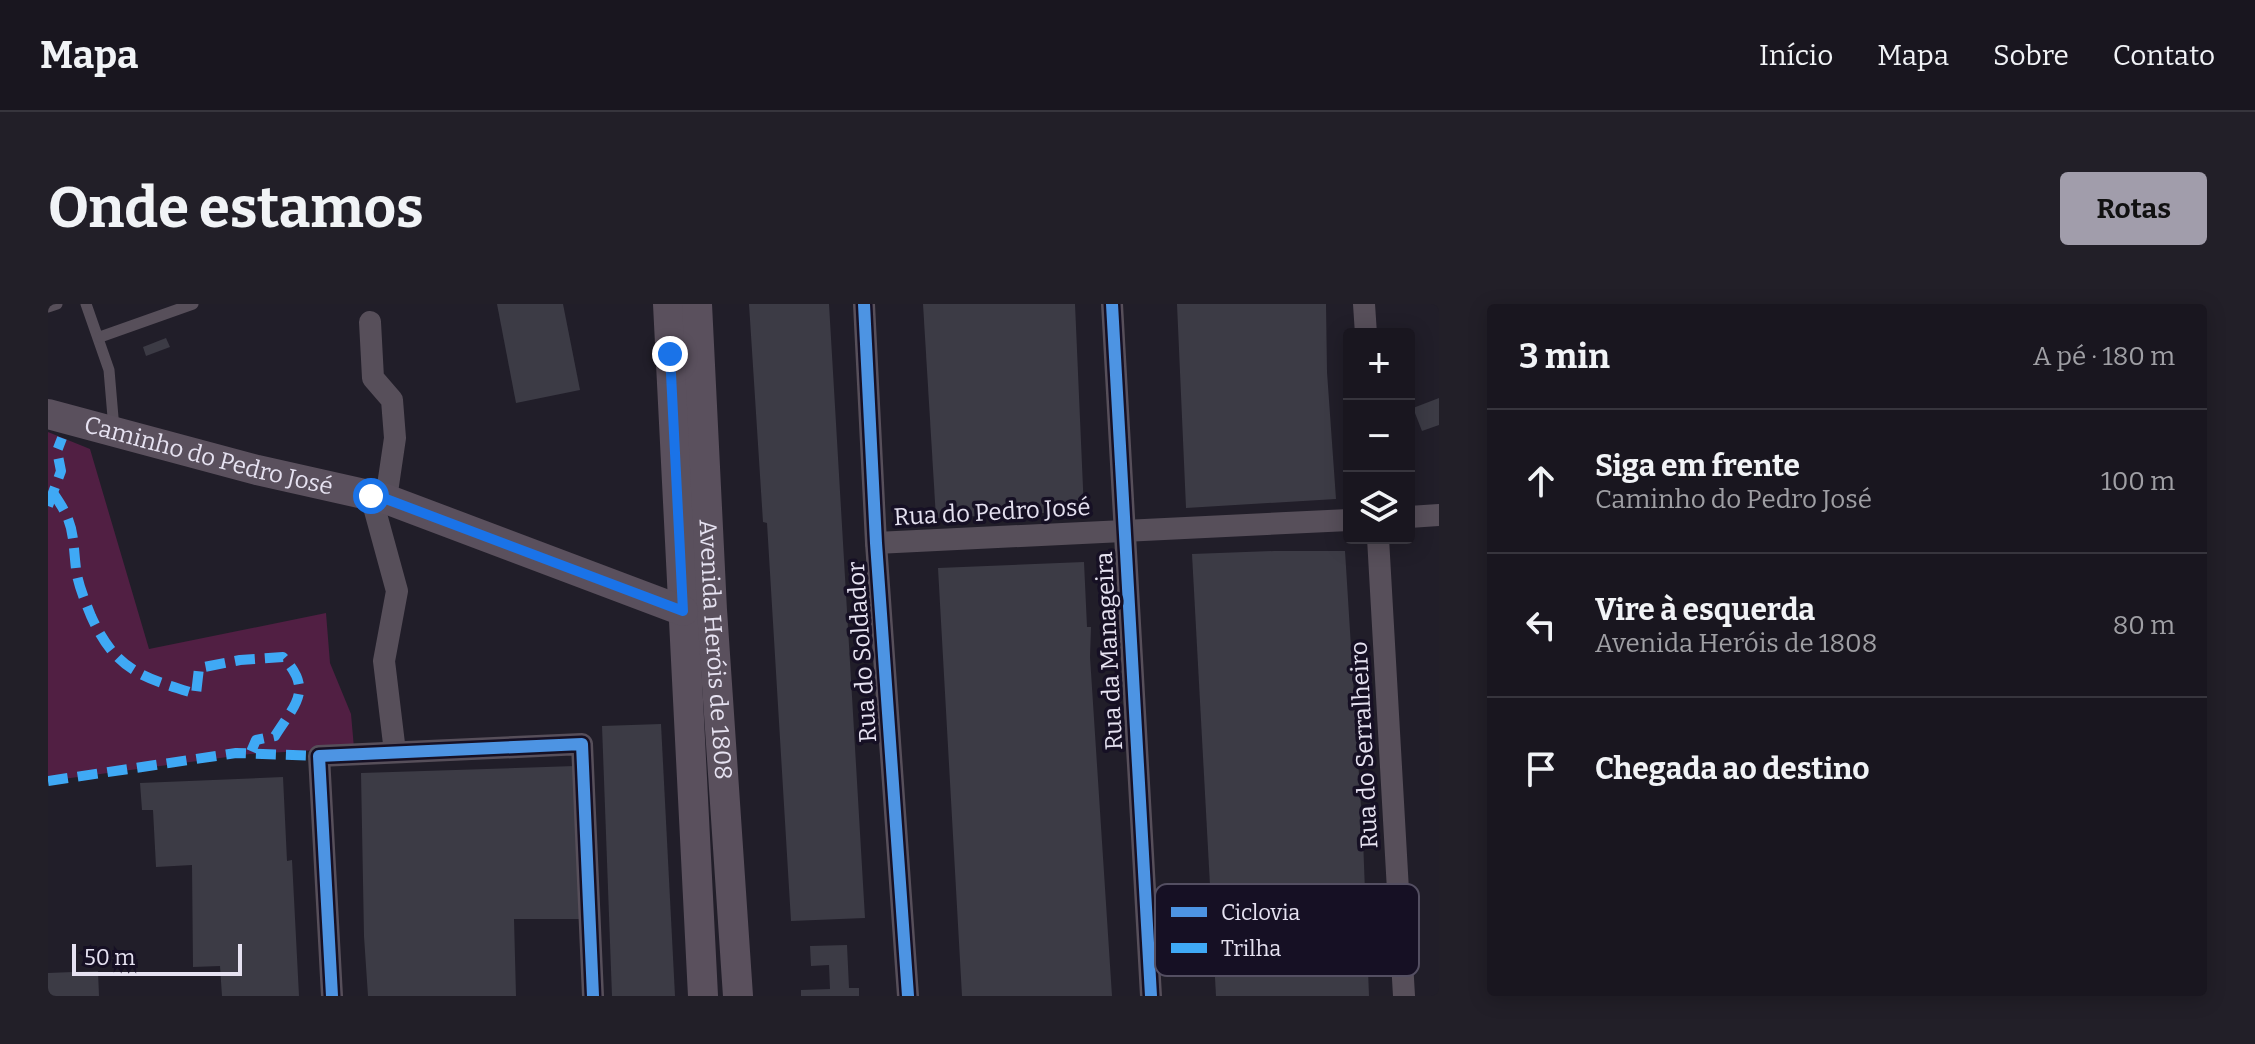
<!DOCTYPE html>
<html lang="pt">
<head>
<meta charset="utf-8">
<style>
	:root { --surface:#19161f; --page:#221f28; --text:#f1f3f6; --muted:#9f9fa4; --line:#37353d; --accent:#a19dab }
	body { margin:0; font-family:Bitter,serif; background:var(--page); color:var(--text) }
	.controls { position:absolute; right:24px; top:24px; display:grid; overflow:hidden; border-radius:8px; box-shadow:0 4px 20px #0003 }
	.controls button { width:72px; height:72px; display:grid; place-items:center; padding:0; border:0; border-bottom:2px solid var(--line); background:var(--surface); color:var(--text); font:40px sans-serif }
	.scale { position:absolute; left:24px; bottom:20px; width:170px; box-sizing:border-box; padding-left:8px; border:4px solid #e6e2f1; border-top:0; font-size:22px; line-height:28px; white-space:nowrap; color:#e6e2f1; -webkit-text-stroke:6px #161024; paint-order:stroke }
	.stop { position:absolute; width:24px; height:24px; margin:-18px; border:6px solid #1a73e8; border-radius:50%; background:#fff }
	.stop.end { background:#1a73e8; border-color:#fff; box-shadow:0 2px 8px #0008 }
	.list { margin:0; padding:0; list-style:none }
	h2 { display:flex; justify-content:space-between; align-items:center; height:104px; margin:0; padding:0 32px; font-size:34px }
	h2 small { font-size:26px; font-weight:400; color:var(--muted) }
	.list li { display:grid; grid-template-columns:52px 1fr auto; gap:24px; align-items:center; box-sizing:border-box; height:144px; padding:0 32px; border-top:2px solid var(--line) }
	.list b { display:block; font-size:30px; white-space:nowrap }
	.list p { margin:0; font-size:26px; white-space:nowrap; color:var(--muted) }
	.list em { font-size:26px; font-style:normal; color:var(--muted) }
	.icon { flex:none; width:44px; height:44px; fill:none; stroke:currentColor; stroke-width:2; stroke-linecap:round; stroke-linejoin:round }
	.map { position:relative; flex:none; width:1391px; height:692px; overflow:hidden; border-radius:8px }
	header { display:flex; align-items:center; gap:48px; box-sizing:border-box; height:112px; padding:0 40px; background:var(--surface); border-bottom:2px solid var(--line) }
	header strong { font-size:38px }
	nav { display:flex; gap:44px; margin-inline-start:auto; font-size:28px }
	.intro { display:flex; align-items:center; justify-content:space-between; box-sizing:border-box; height:192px; padding:0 48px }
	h1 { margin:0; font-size:56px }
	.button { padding:20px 36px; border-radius:8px; background:var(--accent); color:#111; font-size:28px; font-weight:700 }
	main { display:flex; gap:48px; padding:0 48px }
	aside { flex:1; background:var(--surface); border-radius:8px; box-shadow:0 4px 20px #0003 }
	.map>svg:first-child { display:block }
	.green { fill:#511f43 }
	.building { fill:#3c3b45 }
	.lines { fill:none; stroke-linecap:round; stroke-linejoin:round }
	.lane { stroke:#574f5a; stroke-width:11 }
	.street { stroke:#574f5a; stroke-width:22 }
	.secondary { stroke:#5a505d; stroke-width:30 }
	.quiet { stroke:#3fa9f5; stroke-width:10; stroke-dasharray:20 10; stroke-linecap:butt }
	.cycleway-casing { stroke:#161024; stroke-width:17 }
	.cycleway { stroke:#4d94e3; stroke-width:12 }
	.route { stroke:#1a73e8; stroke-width:10 }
	.labels { text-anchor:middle; stroke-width:7; stroke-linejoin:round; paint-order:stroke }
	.street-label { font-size:24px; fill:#e6e2f1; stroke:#161024 }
	.key { fill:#161024; stroke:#544f62; stroke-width:2 }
	.key-label { font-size:22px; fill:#e6e2f1 }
</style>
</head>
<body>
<header>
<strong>Mapa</strong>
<nav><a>Início</a><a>Mapa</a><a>Sobre</a><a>Contato</a></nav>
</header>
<div class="intro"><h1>Onde estamos</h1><a class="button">Rotas</a></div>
<main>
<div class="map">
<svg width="1391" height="692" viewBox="0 0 1391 692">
	<rect width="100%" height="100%" fill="#211e29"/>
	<!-- green -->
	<path class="green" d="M0,128L42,145L101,345L278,309L282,359L303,410L306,444L202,450L0,477Z"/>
	<!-- building -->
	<g class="building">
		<path d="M449,0H515L532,86L468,99Z"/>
		<path d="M701,0H781L817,614L743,617L719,219L715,218Z"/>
		<path d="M875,0H1027L1036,207L888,214Z"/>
		<path d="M1129,0H1278L1279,68L1288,195L1138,204Z"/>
		<path d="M118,34L122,43L98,52L95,43Z"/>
		<path d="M1391,94V121L1374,127L1365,104Z"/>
		<path d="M1226,247H1297L1315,535L1321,692H1168L1144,250Z"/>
		<path d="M1036,258L1039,323H1043L1042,353L1064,692H914L890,264Z"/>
		<path d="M613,420L627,692H564L554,422Z"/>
		<path d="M527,462L533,615H466L468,692H320L316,632L313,469Z"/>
		<path d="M235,473L239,557L244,556L251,692H174L172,662L145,663L144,561L108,563L105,506H94L92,479Z"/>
		<path d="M799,641L801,684H811V692H753V686L782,685L781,661L763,662L762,642Z"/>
		<path d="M50,667L51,692H0V669Z"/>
	</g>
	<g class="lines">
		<!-- lane -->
		<g class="lane">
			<path d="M38,0L61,66L66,125"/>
			<path d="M0,3L9,0"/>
			<path d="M52,33L145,0"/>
		</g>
		<!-- street -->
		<g class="street">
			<path d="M816,0L828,239L860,692"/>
			<path d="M1064,0L1103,692"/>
			<path d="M1316,0L1318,30"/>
			<path d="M322,18L325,74L344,96L347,134L338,195"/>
			<path d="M323,192L349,287L336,357L347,448"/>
			<path d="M1361,213L1391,211"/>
			<path d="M1330,234L1356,692"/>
			<path d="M828,239L1301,216"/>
			<path d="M284,692L271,452L534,440L545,692"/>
		</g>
		<!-- secondary -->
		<g class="secondary">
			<path d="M620,0L655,692"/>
			<path id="s1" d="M649,0L664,306L690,692"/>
			<path id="s2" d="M0,110L209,166L338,195L635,307"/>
		</g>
		<!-- quiet -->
		<g class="quiet">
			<path d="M5,189C27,220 24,229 28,265C30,281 37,297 43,312C68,367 94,373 148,390L151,364L192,356L235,353C265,386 248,399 227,432L208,436L202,450"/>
			<path d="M0,202L13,167L9,147L14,134"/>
			<path d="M0,477L188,449L271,452"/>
		</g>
		<defs>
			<g id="cycleway">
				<path d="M816,0L828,239L860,692"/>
				<path d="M1064,0L1103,692"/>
				<path d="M284,692L271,452L534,440L545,692"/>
			</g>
		</defs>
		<!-- cycleway casing -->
		<use href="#cycleway" class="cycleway-casing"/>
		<!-- cycleway -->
		<use href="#cycleway" class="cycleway"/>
	</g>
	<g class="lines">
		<!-- route -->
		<path class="route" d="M323,192L338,195L635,307L622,50"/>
	</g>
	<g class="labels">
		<!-- street labels -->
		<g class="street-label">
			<text dy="8" stroke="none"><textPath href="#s2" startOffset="166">Caminho do Pedro José</textPath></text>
			<text transform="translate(944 208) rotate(-3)" y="8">Rua do Pedro José</text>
			<text dy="8" stroke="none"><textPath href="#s1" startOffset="346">Avenida Heróis de 1808</textPath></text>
			<text transform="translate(1061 347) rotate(-93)" y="8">Rua da Manageira</text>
			<text transform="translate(814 348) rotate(-94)" y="8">Rua do Soldador</text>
			<text transform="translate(1316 441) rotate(-93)" y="8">Rua do Serralheiro</text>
		</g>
	</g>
	<!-- legend -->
	<rect x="1107" y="580" width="264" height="92" rx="12" class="key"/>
	<rect x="1123" y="603" width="36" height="10" fill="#4d94e3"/>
	<rect x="1123" y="639" width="36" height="10" fill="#3fa9f5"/>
	<g class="key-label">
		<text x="1173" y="616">Ciclovia</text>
		<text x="1173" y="652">Trilha</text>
	</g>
</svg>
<div class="controls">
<button>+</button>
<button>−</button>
<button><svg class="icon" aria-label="layers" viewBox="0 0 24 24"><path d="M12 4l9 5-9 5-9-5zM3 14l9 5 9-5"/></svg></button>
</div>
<div class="scale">50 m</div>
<div class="stop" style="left:323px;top:192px"></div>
<div class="stop end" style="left:622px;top:50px"></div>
</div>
<aside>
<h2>3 min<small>A pé · 180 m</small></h2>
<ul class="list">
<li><svg class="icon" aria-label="ahead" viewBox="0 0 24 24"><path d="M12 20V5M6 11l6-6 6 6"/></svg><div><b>Siga em frente</b><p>Caminho do Pedro José</p></div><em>100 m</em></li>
<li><svg class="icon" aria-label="left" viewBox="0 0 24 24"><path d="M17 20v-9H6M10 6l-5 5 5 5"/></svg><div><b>Vire à esquerda</b><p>Avenida Heróis de 1808</p></div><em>80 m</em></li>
<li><svg class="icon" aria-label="arrive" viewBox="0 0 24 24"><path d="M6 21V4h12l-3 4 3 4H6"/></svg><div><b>Chegada ao destino</b></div></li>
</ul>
</aside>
</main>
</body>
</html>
